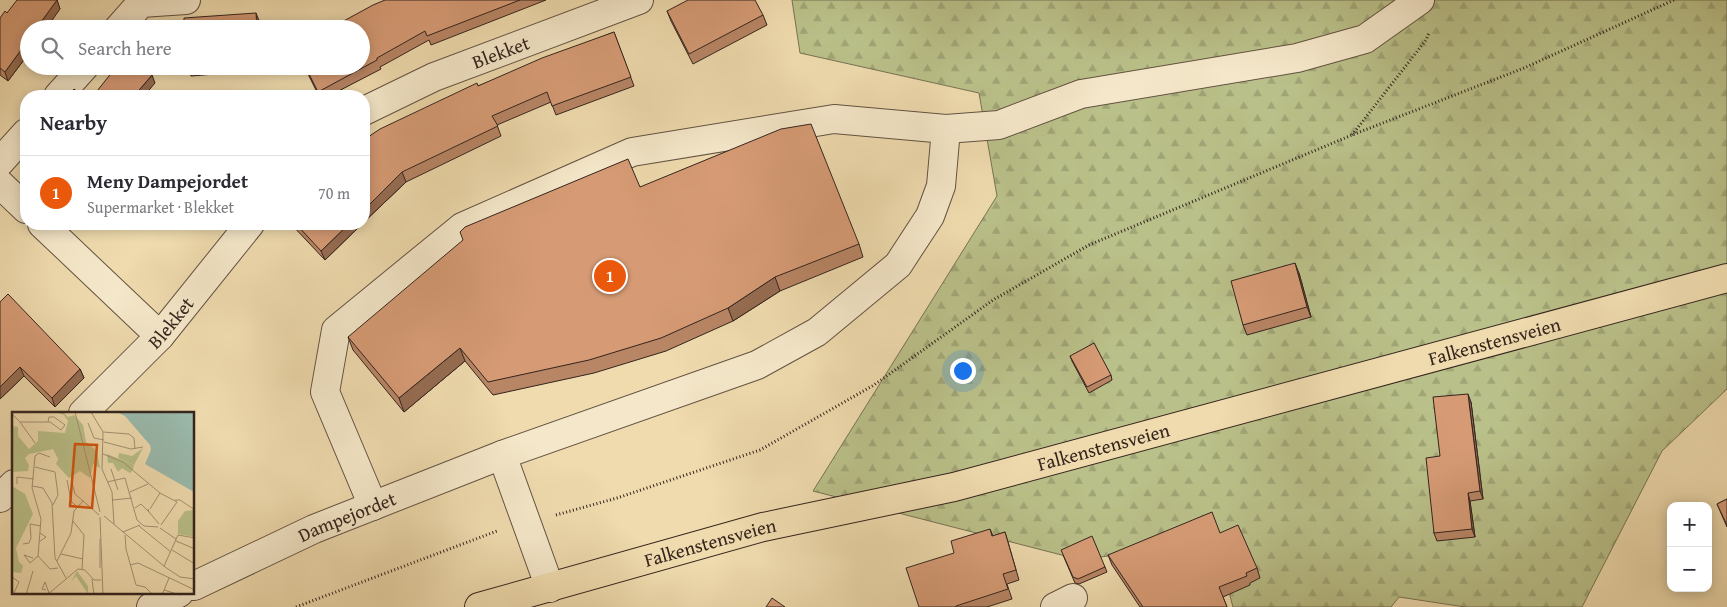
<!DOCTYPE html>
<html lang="en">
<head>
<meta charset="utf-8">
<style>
	:root { --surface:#fff; --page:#f2f2f3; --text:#2b2b33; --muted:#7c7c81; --line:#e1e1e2; --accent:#ea580c }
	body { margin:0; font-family:"Gentium Book Plus",serif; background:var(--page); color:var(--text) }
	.controls { position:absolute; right:15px; bottom:15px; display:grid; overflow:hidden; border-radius:10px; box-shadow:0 2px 12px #0003 }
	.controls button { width:45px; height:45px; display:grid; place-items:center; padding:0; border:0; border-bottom:1px solid var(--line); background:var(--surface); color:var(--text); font:25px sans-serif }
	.you { position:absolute; left:962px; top:370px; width:18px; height:18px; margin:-12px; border:4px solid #fff; border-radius:50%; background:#1a73e8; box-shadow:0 0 0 8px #1a73e833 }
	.badge { display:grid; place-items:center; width:32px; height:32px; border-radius:50%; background:var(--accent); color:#fff; font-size:16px; font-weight:700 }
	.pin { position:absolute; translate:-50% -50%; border:2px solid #fff; box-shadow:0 1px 5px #0006 }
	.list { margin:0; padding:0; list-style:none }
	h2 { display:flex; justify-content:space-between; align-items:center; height:65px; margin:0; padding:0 20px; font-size:21px }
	h2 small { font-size:16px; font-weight:400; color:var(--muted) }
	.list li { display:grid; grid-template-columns:32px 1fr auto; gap:15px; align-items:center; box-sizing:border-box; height:75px; padding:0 20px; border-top:1px solid var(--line) }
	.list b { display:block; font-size:19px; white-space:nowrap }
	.list p { margin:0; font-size:16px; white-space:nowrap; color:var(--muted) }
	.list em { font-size:16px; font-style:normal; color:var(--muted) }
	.icon { flex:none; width:28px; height:28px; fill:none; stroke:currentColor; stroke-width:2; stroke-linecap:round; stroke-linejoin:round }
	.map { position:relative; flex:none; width:1727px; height:607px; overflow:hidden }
	.search { position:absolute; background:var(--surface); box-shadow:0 2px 12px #0003; left:20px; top:20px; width:350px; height:55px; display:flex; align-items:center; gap:12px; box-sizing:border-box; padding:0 18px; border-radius:28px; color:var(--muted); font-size:19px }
	.panel { position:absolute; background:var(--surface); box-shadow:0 2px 12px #0003; left:20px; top:90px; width:350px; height:140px; border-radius:20px }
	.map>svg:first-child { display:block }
	.forest { fill:url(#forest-firs); stroke:#777254 }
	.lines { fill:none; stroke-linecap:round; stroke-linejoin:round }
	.minor-casing { stroke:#635242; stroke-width:30 }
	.major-casing { stroke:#34241e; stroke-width:30 }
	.path { stroke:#34241e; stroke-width:3; stroke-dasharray:1 2.5; stroke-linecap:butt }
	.minor { stroke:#f5e8ca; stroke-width:28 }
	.major { stroke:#efdbae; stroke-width:28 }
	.wall { fill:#b88565; stroke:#34241e }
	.shaded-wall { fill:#966c52; stroke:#34241e }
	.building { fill:#d69b75; stroke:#34241e }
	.labels { text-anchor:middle; stroke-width:4; stroke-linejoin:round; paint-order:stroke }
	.street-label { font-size:19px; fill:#34241e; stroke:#f5e8ca }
	.inset-road { fill:none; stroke:#a49274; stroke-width:1 }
	.view { fill:#d6540e; fill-opacity:0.15; stroke:#d6540e; stroke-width:2.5 }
	.inset-edge { fill:none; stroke:#34241e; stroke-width:2.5 }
</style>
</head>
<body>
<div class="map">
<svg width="1727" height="607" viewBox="0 0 1727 607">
	<defs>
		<pattern id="forest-firs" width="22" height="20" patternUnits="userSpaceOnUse" patternTransform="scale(1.25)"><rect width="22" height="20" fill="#bac089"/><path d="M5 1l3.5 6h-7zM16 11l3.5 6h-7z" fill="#a0a576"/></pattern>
	</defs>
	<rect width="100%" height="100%" fill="#efdbae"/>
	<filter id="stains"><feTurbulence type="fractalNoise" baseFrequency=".004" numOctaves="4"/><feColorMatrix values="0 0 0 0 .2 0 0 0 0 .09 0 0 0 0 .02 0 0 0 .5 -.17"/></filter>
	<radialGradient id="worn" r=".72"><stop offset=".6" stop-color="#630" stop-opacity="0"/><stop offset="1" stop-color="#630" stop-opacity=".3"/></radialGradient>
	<!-- forest -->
	<path class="forest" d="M792,0H1727V389L1662,451L1582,607H1465L1399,597L1391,607H1233L1215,540L1081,560L813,491L997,196L979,93L800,53Z"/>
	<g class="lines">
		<defs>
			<g id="minor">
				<path d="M118,29L141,3L186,0"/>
				<path d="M58,96L85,66"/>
				<path id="s1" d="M364,111L434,77L639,0"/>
				<path d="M0,162L26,133"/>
				<path d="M0,184L26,209"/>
				<path d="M42,224L160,336"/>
				<path id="s2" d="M83,413L160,336L250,224"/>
				<path d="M502,455L550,588"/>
				<path d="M0,498L14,484"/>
				<path d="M373,506L325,392L336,330L462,227L632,152L834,119L946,129L999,125L1081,94L1297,58L1365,39L1420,0"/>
				<path id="s3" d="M194,586L314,529L502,455L757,365L817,332L898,265L930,216L941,186L946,129"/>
				<path d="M151,607L179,593"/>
				<path d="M1055,607L1073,598"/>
			</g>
			<g id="major">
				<path id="s4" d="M479,607L763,527L954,487L1727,278"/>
			</g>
		</defs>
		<!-- minor casing -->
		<use href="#minor" class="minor-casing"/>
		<!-- major casing -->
		<use href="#major" class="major-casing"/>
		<!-- path -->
		<g class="path">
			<path d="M1352,135L1426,40L1429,33"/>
			<path d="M556,515L617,498L760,450L874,385L993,300L1089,245L1352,135L1524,68L1674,0"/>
			<path d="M296,607L497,531"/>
		</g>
		<!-- minor -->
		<use href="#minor" class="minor"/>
		<!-- major -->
		<use href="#major" class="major"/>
	</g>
	<!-- wall -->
	<g class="wall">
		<path d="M57,0L60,9L29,29V53L8,81L0,75V18L7,13Z"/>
		<path d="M385,0H546L431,45L429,40L380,67L381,69L329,96H319L304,66H361Z"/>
		<path d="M667,11L763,15L767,25L693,64L671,21Z"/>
		<path d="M614,32L634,86L556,115L551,102L497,125L501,136L406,182L364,222V142L478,86Z"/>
		<path d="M187,66H263V70L191,76Z"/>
		<path d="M640,187L859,244L863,257L780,291L733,321L666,351L594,373L493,395L465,361L404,412L353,350L348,337Z"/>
		<path d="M291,224H362L325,260Z"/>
		<path d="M1299,273L1311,317L1247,335L1243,325Z"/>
		<path d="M0,302L80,369L84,378L55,407L24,376L0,399Z"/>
		<path d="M1070,356L1111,375L1112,380L1089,393L1072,361Z"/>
		<path d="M1471,402L1483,499L1470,501L1475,537L1437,541L1434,533L1440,456Z"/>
		<path d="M1727,499V527L1717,504Z"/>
		<path d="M990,529L993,536L1005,532L1008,542L1019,580L1007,584L1012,599L987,607H919Z"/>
		<path d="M1220,533L1257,568L1260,578L1250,583V585L1223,597L1227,607H1140L1112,565L1108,555Z"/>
		<path d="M1063,555L1105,567L1107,572L1079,584L1075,583Z"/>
	</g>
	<!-- shaded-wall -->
	<g class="shaded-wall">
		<path d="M57,0L60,9L46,29H36Z"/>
		<path d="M256,13L260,23V29H257Z"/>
		<path d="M29,39V53L8,81L5,72Z"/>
		<path d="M152,75L155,83L144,96H134Z"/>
		<path d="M402,172L406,182L364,222V210Z"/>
		<path d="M349,224H362L325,260L321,251Z"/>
		<path d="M1295,263L1299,273L1311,317L1307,307Z"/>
		<path d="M775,277L780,291L733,321L728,308Z"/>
		<path d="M460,348L465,361L404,412L399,398Z"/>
		<path d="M20,367L24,376L0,399V387Z"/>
		<path d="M80,369L84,378L55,407L52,398Z"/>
		<path d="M1468,394L1471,402L1483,499L1480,491Z"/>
		<path d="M1468,493L1470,501L1475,537L1472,529Z"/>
	</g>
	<!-- building -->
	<g class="building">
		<path d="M17,0H57L36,29H29V39L5,72L0,68V18L5,11L7,13Z"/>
		<path d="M385,0H520L427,36L425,31L377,58V60L318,92L305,66H361V29H329L373,5Z"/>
		<path d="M688,0H755L763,15L689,54L667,11Z"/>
		<path d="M256,13L257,29H184V18Z"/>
		<path d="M614,32L631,77L552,106L547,92L492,116L498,126L402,172L364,210V142L371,135L380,129L477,83L478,86L542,58Z"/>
		<path d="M117,66H142L152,75L134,96H93Z"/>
		<path d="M74,89L83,96H68Z"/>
		<path d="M811,124L859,244L775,277L728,308L661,338L589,360L488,382L460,348L399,398L348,337L463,240L460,232L465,227L628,159L640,187L781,129Z"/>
		<path d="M296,224H349L321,251Z"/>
		<path d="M1295,263L1307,307L1243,325L1231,281Z"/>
		<path d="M8,294L80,369L52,398L20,367L0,387V302Z"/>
		<path d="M1094,343L1111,375L1087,387L1070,356Z"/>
		<path d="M1468,394L1480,491L1468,493L1472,529L1434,533L1426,458L1440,456L1433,397Z"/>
		<path d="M1727,499V525L1717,504Z"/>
		<path d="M1212,512L1220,533L1238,525L1257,568L1246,573L1247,576L1219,587L1227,607H1143L1108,555Z"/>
		<path d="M990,529L992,536L1005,532L1016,570L1003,574L1008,589L956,606V607H919L906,568L954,553L951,541Z"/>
		<path d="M1092,536L1105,567L1078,579L1073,577L1061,550Z"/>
		<path d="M772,598L785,607H766Z"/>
	</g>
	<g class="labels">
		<!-- street labels -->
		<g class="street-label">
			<text dy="7" stroke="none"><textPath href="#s1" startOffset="149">Blekket</textPath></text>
			<text dy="7" stroke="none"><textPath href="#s2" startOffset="126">Blekket</textPath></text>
			<text dy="7" stroke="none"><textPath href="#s4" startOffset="1050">Falkenstensveien</textPath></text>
			<text dy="7" stroke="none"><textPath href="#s4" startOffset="645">Falkenstensveien</textPath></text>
			<text dy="7" stroke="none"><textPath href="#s3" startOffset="168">Dampejordet</textPath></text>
			<text dy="7" stroke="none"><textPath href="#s4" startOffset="240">Falkenstensveien</textPath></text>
		</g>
	</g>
	<!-- overview -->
	<g transform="translate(12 412)">
		<rect width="182" height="182" fill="#efdbae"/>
		<path d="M131,36L122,53L106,46L107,41L120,44Z" fill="#bac089"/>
		<path d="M43,0H51L56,5L62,3L71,13L74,30L85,39L88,56L81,52L78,66L68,59L57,66L44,52L46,47L41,37L17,42L13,46L17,53L16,59L0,60V14L6,15V24L17,37L26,29V19L53,21L56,9L52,3ZM95,42L122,53L121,58L118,61L110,56L106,60L101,51H96ZM0,74L13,82L21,102L4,136L7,150L11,154L9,161L0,160ZM181,98L182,125L166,122V109L173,99ZM65,159L76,174V182L64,164L59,170Z" fill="#bac089"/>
		<path d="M105,0H182V80L133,52L139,38L138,33L113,4Z" fill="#9abbae"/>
		<path class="inset-road" d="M63,0L88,100M79,0L91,20L90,57L100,80L102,112M0,2L8,10H38L49,18L53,13L42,5H37L36,10M8,10L23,31M76,11L82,26L92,28M91,20L117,22L122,26L123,37M92,30L119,37L131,35M91,42L111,50L148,81L165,90L149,113M23,55L43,60L46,83L41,93M99,57L106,78M55,68L59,89L65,95M95,70L113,66L125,108L132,114L146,115M60,71L63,82L87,103M5,72V65L22,67M20,74L31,76L40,91L43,146L54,166M118,80L136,72M101,88L120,86M163,88H168L183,98M123,96L129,92L137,100L136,97M138,97L148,81M137,100L147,112M92,104L153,155L168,165L183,167M88,105L91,183M61,109L72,123L70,157M127,114L159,140M148,116L164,127M111,120L128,113M113,123L114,137L124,173L133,175L141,183M164,129L183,137M27,130L34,125L28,121M11,132L17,131L19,126L18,112L29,114M160,138L183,152M49,142L71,147M26,144L29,107L20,76L23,44L27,41L38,45M26,144L38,157L46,156M21,146L12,143L18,151L26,144M45,149L59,121L62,99L71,89M118,153L126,151L183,178M152,154L166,123L183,126M88,156V127M0,165L7,170L1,183M80,167L82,183M34,178L30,177L33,170L37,181M152,178L168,183M14,183L21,159M35,183L66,157L73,158L82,168H89M150,183L157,166"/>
		<path class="view" d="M63,32L85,33L80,96L58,94Z"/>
		<rect width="182" height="182" class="inset-edge"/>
	</g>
	<rect width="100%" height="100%" filter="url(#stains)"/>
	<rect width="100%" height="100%" fill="url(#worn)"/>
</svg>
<div class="controls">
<button>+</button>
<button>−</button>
</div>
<div class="you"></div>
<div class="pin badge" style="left:610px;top:276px">1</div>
<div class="search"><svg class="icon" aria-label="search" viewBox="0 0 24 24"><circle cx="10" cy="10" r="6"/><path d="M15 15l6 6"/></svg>Search here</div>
<section class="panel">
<h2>Nearby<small></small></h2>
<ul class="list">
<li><span class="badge">1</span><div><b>Meny Dampejordet</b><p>Supermarket · Blekket</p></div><em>70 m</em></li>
</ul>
</section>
</div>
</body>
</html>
